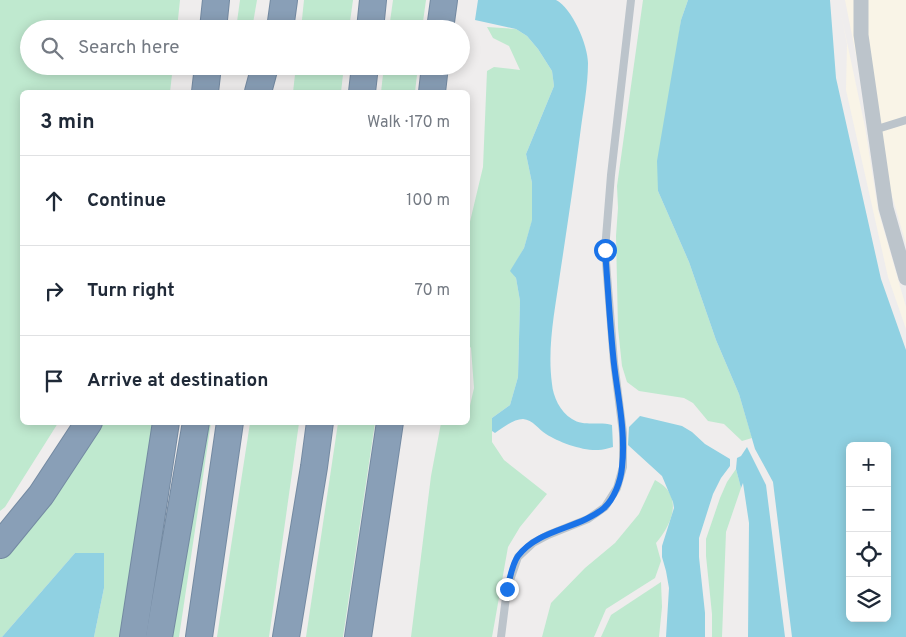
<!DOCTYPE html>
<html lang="en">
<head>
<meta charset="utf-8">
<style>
	:root { --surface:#fff; --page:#f2f2f3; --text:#1f2937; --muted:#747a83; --line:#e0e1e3 }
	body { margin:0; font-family:Overpass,sans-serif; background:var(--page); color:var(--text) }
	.controls { position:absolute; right:15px; bottom:15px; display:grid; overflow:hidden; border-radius:8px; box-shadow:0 2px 12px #0003 }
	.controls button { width:45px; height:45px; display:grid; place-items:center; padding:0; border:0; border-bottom:1px solid var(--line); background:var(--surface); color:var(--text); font:25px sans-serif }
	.stop { position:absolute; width:15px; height:15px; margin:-11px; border:4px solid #1a73e8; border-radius:50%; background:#fff }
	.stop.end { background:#1a73e8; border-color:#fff; box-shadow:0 1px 5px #0008 }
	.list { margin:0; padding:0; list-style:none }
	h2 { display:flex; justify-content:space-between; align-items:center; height:65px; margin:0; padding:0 20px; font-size:21px }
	h2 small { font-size:16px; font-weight:400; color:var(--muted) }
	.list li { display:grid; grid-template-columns:32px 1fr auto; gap:15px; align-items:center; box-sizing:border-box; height:90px; padding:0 20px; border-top:1px solid var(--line) }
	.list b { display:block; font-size:19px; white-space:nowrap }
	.list em { font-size:16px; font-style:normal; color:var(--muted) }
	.icon { flex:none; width:28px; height:28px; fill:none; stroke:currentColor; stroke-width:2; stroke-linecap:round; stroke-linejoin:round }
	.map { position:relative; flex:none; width:906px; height:637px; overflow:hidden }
	.search { position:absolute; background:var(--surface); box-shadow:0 2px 12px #0003; left:20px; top:20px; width:450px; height:55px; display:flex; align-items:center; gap:12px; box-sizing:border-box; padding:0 18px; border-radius:28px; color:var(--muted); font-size:19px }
	.panel { position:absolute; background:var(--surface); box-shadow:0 2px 12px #0003; left:20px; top:90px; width:450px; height:335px; border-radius:8px }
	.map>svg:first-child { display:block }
	.commercial { fill:#f9f4e7 }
	.green { fill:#bfe9cf }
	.water { fill:#90d1e2; fill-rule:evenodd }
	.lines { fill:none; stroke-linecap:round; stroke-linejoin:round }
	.highway-casing { stroke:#748aa2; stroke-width:28 }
	.lane { stroke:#bcc4cb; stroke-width:8 }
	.street { stroke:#bcc4cb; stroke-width:15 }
	.highway { stroke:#899fb7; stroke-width:26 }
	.route { stroke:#1a73e8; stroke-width:6 }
</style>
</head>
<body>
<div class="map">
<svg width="906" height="637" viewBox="0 0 906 637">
	<rect width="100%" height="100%" fill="#efeded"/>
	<!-- commercial -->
	<g class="commercial">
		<path d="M845,0H906V244L867,110Z"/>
		<path d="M841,14L865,127L878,210L906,307V329L888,277L846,90L847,44Z"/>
	</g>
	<!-- green -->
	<g class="green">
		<path d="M0,0H180L177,29H29V66H173L170,92H22V422L58,423L5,507L0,511Z"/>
		<path d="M240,0H257L252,29H236Z"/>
		<path d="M304,0H353L349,29H301Z"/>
		<path d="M393,0H426L422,29H389Z"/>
		<path d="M643,0H688L681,20L658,191L689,262L716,340L739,394L752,438L742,441L724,424L708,421L693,403L684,398L639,391L627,382L622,366L618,328L616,236L618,208L617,186Z"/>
		<path d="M487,27L516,29L527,36L538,49L552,71L554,86L526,154L532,183V221L524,248L511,271L516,278L520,301L518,377L510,405L492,418V442L504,460L547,494L520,527L508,547L492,637H411L431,476L441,423L468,422V410H469L474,388L471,348L468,344V230L483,167L487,71L494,67L520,70L509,46L493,38Z"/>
		<path d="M296,66H344L341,92H293Z"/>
		<path d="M384,66H418L415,92H381Z"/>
		<path d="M97,423H157L124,637H94L104,588V553H75L2,637H0V554Z"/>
		<path d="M203,423H211L179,637H165Z"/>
		<path d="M250,423H299L269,637H217Z"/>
		<path d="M338,423H375L343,637H306Z"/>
		<path d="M736,469L741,488L726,532L722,637H712V614L706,556V539L720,498L727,482Z"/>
		<path d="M655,480C684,495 673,523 656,543L661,561L655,578L606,609L594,637H542L551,603L585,568L615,543L639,514Z"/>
		<path d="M661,582L662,607L659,637H601L611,615Z"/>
	</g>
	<!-- water -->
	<g class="water">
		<path d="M478,0H556C572,8 588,45 588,63C588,86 583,111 580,135C574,181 567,228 560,274C555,310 547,347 552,384C553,396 560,412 572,419C584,427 600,421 612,425L613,447C608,448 603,450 598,450C583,451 558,442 546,434C538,429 533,420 523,419C513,419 503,428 495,433L492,431V418L510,405L518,377L520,301L516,278L510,271L524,248L532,220V183L526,154L554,86L552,71L538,49L527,36L516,29L475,20Z"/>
		<path d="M688,0H830L836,78L881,279L906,350V637H792L773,482L755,449L739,394L716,340L689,262L658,191L657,161L681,20ZM850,446H887V618H850Z"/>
		<path d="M640,416L682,426L692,432L705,444L730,459V466L721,478L713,494L699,538V557L705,613V637H666L669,588L666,571L662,557V546L674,508L673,502L662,476L628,445L629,427Z"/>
		<path d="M747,447L766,485L785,637H748L749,523L743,483L741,488L736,469L737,458L741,456Z"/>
		<path d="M75,553H104V588L94,637H2Z"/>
	</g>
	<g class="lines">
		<defs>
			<g id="highway">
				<path d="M213,29L216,0"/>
				<path d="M280,29L284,0"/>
				<path d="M370,29L373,0"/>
				<path d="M440,29L444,0"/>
				<path d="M205,92L208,66"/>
				<path d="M258,92L265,66"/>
				<path d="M362,92L365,66"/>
				<path d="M432,92L435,66"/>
				<path d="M0,545L41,495L89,422"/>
				<path d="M133,637L166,422"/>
				<path d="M159,637L196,422"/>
				<path d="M199,637L230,422"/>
				<path d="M286,637L314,467L320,422"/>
				<path d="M358,637L390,422"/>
			</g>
		</defs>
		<!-- highway casing -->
		<use href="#highway" class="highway-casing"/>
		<!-- lane -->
		<g class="lane">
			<path d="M874,130L906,120"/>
			<path d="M501,637L507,589L518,557L533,543L548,535L588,519L605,507L617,488L623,467V433L614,362L605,250L611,175L631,0"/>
		</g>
		<!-- street -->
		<path class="street" d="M861,0V35L886,208L906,278"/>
		<!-- highway -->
		<use href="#highway" class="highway"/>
	</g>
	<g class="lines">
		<!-- route -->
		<path class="route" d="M507,589C510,579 512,564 518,556C538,529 579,529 604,508C614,499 621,481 622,467C626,433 618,398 614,364C610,327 608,288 605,250"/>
	</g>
</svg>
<div class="controls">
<button>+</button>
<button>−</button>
<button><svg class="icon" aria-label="locate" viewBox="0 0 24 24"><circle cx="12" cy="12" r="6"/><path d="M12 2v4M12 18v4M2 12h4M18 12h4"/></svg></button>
<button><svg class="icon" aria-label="layers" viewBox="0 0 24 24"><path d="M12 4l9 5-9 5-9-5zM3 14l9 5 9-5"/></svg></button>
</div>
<div class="stop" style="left:605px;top:250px"></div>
<div class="stop end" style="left:507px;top:589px"></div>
<div class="search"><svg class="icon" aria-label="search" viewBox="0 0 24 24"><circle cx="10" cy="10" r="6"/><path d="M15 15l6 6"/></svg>Search here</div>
<section class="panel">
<h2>3 min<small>Walk · 170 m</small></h2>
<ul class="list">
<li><svg class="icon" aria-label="ahead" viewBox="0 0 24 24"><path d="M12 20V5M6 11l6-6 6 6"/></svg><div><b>Continue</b></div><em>100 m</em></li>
<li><svg class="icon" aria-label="right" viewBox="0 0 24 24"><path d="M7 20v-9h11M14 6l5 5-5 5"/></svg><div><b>Turn right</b></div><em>70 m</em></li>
<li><svg class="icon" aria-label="arrive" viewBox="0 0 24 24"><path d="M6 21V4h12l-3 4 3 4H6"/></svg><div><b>Arrive at destination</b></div></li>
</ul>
</section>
</div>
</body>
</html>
